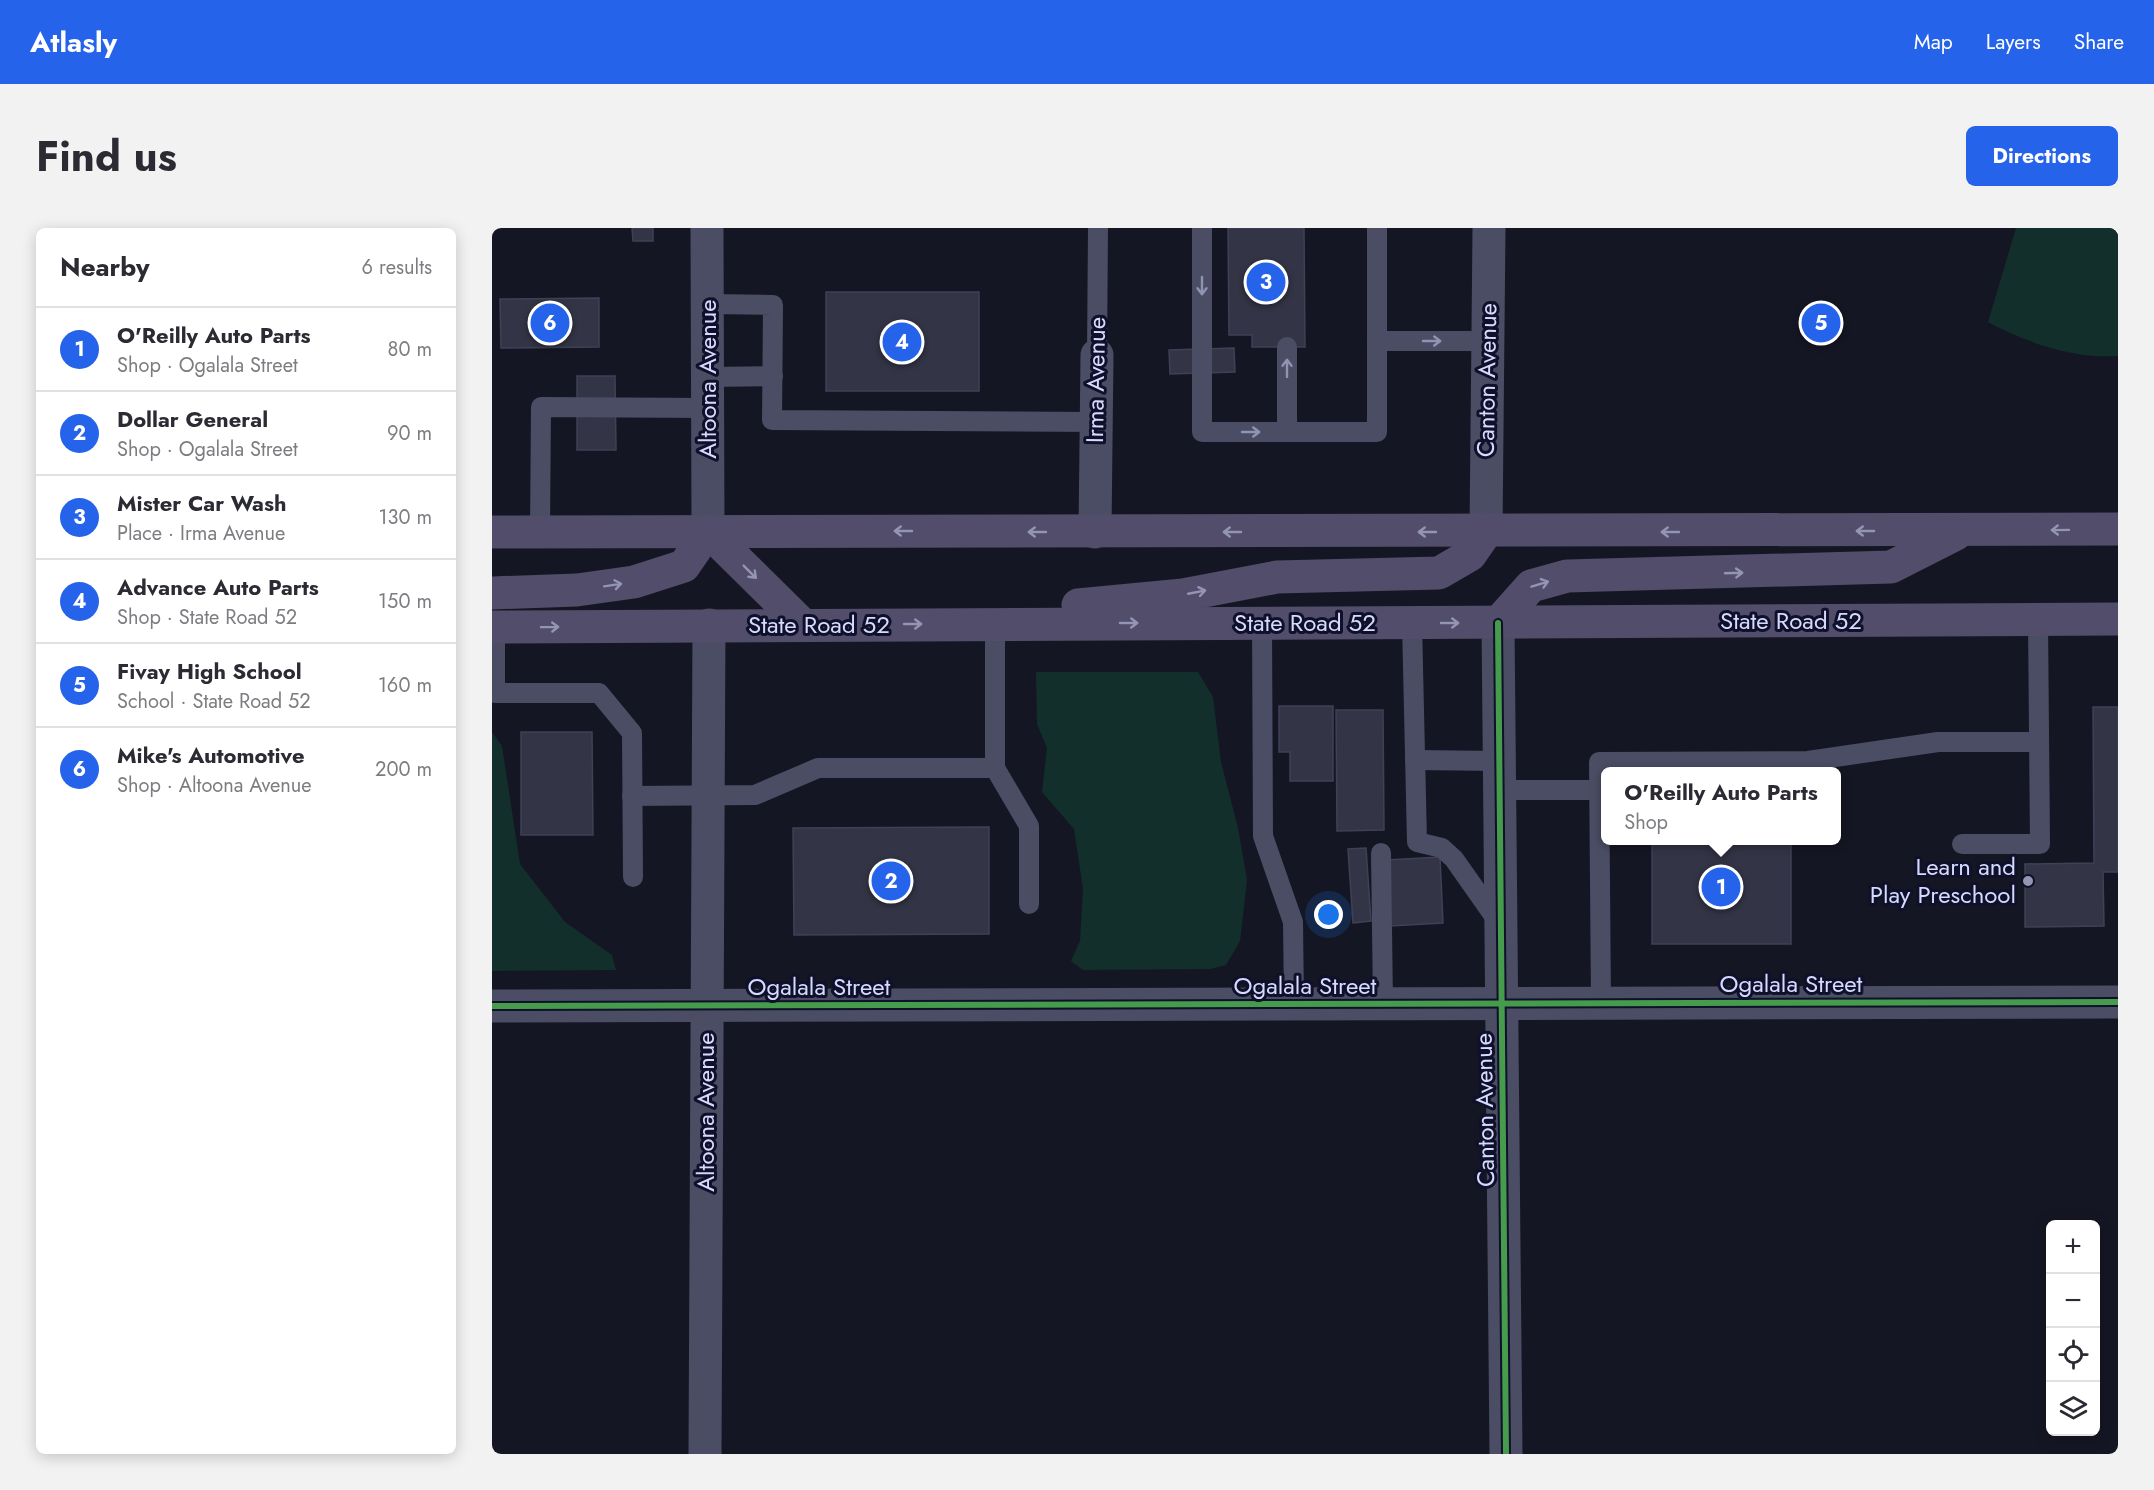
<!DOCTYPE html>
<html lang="en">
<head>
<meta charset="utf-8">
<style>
	:root { --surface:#fff; --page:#f2f2f3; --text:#2b2b33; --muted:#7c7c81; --line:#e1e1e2; --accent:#2563eb }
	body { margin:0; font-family:Jost,sans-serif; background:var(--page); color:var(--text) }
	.controls { position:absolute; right:18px; bottom:18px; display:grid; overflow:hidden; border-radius:9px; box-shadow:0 3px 15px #0003 }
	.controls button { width:54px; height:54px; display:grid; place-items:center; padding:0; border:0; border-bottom:2px solid var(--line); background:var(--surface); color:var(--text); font:30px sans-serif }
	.you { position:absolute; left:837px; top:687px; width:21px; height:21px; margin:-15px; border:4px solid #fff; border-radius:50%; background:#1a73e8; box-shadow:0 0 0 9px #1a73e833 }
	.badge { display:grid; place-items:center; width:39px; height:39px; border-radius:50%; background:var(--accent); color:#fff; font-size:20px; font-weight:700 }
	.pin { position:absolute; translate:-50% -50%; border:3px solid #fff; box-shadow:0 2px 6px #0006 }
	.popup { position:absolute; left:1109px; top:539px; width:240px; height:78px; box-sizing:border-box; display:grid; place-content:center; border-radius:9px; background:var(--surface); filter:drop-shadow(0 2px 4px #0005); font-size:20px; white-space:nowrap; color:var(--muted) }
	.popup b { font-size:22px; color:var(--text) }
	.popup::after { content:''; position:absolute; left:50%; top:100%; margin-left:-12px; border:12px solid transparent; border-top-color:var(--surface) }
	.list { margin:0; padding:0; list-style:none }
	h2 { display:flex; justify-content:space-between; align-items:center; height:78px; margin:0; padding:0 24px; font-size:26px }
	h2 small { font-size:20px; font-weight:400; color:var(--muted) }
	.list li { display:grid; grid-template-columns:39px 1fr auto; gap:18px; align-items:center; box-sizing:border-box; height:84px; padding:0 24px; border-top:2px solid var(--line) }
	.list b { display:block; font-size:22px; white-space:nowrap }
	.list p { margin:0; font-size:20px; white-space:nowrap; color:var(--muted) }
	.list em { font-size:20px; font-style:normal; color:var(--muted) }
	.icon { flex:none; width:33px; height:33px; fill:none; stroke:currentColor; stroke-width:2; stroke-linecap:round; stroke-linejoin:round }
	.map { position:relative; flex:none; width:1626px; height:1226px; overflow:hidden; border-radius:9px }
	header { display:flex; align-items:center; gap:36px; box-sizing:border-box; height:84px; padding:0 30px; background:var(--accent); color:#fff }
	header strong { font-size:28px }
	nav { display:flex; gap:33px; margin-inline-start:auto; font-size:21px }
	.intro { display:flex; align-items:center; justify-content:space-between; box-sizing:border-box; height:144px; padding:0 36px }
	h1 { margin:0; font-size:42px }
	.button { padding:15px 27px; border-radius:9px; background:var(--accent); color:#fff; font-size:21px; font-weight:700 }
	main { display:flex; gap:36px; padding:0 36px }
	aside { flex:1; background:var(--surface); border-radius:9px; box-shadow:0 3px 15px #0003 }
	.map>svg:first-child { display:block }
	.green { fill:#122f2b }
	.building { fill:#333445; stroke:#404057; stroke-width:1.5 }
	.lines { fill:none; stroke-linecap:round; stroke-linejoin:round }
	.lane { stroke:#4a4d64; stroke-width:20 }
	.street { stroke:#4a4d64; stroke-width:33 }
	.primary { stroke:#514d6a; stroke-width:33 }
	.cycleway-casing { stroke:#0f1029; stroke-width:10 }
	.cycleway { stroke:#469c4c; stroke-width:6 }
	.oneway { stroke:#9094b2 }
	.oneway2 { stroke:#9494b4 }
	.poi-dot { fill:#9395b2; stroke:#0f1029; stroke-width:2 }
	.labels { text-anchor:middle; stroke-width:6; stroke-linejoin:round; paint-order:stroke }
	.street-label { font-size:24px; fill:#d7daff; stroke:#0f1029 }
	.poi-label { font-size:24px; fill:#d7daff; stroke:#0f1029; text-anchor:end }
</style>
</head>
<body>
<header>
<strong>Atlasly</strong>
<nav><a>Map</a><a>Layers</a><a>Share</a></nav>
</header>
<div class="intro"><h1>Find us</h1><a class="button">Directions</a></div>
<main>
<aside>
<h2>Nearby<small>6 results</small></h2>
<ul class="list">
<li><span class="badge">1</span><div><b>O'Reilly Auto Parts</b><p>Shop · Ogalala Street</p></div><em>80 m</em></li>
<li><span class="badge">2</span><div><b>Dollar General</b><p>Shop · Ogalala Street</p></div><em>90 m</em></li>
<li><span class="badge">3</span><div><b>Mister Car Wash</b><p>Place · Irma Avenue</p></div><em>130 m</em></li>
<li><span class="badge">4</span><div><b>Advance Auto Parts</b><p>Shop · State Road 52</p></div><em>150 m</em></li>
<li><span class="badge">5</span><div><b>Fivay High School</b><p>School · State Road 52</p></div><em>160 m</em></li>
<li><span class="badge">6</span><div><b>Mike's Automotive</b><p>Shop · Altoona Avenue</p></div><em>200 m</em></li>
</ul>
</aside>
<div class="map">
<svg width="1626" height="1226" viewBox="0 0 1626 1226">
	<rect width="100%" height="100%" fill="#151623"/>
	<!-- green -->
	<g class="green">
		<path d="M1524,0H1626V128C1583,131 1534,115 1496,94Z"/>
		<path d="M544,444H706L721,469L729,534L746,600L755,652L748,713L734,737L718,741L591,742L579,733L588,713L591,661L582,601L550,564L555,520L545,496Z"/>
		<path d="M0,504L10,518L28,636L73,694L120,727L124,742L0,743Z"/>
	</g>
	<!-- building -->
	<g class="building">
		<path d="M140,0H161V13H141Z"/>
		<path d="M736,0H812L813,119H760V107H737Z"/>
		<rect x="334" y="64" width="153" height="99"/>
		<path d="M107,70V119L9,120L8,71Z"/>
		<path d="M742,120L743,144L678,146L677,122Z"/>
		<path d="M85,148H123L124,222H85Z"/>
		<path d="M787,478H841V553H798V524H787Z"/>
		<path d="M1601,479H1626V644H1611L1612,698L1533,699V636L1602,635Z"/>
		<path d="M844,482H891L892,602L845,603Z"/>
		<path d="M29,504H100L101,607H29Z"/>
		<path d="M497,599V706L302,707L301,600Z"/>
		<rect x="1160" y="612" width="139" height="104"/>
		<path d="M874,620L879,693L861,695L856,621Z"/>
		<path d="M948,629L951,695L898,698L895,632Z"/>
	</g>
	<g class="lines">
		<!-- lane -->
		<g class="lane">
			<path d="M710,0V204H885V0"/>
			<path d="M216,76L281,77L280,192L604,194"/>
			<path d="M885,113H996"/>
			<path d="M605,127L606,0"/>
			<path d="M216,149L281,148"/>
			<path d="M795,204V119"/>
			<path d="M48,304L49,179L216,180"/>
			<path d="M770,395L771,608L801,694L802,776"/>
			<path d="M920,395L925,614L950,620L962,631L1007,695"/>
			<path d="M3,399V465H107L140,505L141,649"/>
			<path d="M923,532L1007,533"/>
			<path d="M503,540L537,598V676"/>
			<path d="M1008,562H1107"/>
			<path d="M140,568L263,567L326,540H503V396"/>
			<path d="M1470,616H1548L1546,391"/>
			<path d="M889,625L891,776"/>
			<path d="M1109,775L1107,534L1316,533L1446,514H1547"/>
		</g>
		<!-- street -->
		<g class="street">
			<path d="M215,0L216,303"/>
			<path d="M603,304L605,127"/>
			<path d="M994,304L997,0"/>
			<path d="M1006,395L1014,1226"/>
			<path d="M0,778L1626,774"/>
			<path d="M213,1226L217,397"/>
		</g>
		<!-- primary -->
		<g class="primary">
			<path d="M216,303L311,397"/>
			<path d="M0,304L1626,301"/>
			<path d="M0,365L85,362L142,354L192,338L216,303"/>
			<path d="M586,377L691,367L785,349L947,345L978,327L994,304"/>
			<path d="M1006,395L1039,358L1075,348L1399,339L1464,306"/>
			<path d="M0,399L1626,391"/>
		</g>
		<defs>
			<g id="cycleway">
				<path d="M1006,395L1014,1226"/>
				<path d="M0,778L1626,774"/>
			</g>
		</defs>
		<!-- cycleway casing -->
		<use href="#cycleway" class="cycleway-casing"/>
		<!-- cycleway -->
		<use href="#cycleway" class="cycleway"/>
	</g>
	<!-- one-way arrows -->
	<defs><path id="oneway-shaft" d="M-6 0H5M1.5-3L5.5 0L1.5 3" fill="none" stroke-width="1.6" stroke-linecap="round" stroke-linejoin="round" transform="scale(1.5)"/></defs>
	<g class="oneway">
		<use href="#oneway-shaft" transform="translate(710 58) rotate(90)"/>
		<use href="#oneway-shaft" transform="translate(940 113)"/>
		<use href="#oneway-shaft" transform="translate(795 140) rotate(-90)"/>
		<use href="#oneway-shaft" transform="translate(759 204)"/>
	</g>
	<g class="oneway2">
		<use href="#oneway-shaft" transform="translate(1568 302) rotate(179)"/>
		<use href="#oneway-shaft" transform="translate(411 303) rotate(-180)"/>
		<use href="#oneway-shaft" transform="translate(1373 303) rotate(180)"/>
		<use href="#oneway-shaft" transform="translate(545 304) rotate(-180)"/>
		<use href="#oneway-shaft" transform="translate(740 304) rotate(180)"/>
		<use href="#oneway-shaft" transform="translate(935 304) rotate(180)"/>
		<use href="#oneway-shaft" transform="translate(1178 304) rotate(180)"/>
		<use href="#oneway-shaft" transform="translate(258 344) rotate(45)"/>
		<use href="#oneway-shaft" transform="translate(1242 345) rotate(-2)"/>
		<use href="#oneway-shaft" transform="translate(1048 356) rotate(-17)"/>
		<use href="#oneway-shaft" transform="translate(121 357) rotate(-9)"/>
		<use href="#oneway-shaft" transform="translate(705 364) rotate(-11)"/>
		<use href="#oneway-shaft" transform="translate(637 395)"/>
		<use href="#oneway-shaft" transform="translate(958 395)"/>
		<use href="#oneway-shaft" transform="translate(421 396)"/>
		<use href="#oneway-shaft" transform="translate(58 399) rotate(-1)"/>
	</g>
	<!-- markers -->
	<circle class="poi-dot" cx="1536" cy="653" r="6"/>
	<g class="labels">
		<!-- street labels -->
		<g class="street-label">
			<text transform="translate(216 151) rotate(-90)" y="8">Altoona Avenue</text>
			<text transform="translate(604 152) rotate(-89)" y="8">Irma Avenue</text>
			<text transform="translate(995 152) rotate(-89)" y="8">Canton Avenue</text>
			<text x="1299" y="401">State Road 52</text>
			<text x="813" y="403">State Road 52</text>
			<text x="327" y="405">State Road 52</text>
			<text x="1299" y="764">Ogalala Street</text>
			<text x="813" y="766">Ogalala Street</text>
			<text x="327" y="767">Ogalala Street</text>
			<text transform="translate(993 882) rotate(-91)" y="8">Canton Avenue</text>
			<text transform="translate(214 884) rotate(-90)" y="8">Altoona Avenue</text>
		</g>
		<!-- poi labels -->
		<g class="poi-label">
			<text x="1524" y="647">Learn and<tspan x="1524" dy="28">Play Preschool</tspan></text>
		</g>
	</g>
</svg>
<div class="controls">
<button>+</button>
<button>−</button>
<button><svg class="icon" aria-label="locate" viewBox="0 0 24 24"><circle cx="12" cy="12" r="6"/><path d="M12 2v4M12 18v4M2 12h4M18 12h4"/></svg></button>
<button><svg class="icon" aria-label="layers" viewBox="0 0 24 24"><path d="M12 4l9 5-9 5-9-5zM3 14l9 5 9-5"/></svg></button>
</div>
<div class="you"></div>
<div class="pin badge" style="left:1229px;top:659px">1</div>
<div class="popup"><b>O'Reilly Auto Parts</b>Shop</div>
<div class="pin badge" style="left:399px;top:653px">2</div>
<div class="pin badge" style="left:774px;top:54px">3</div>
<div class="pin badge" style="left:410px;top:114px">4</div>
<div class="pin badge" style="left:1329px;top:95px">5</div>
<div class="pin badge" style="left:58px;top:95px">6</div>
</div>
</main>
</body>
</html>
